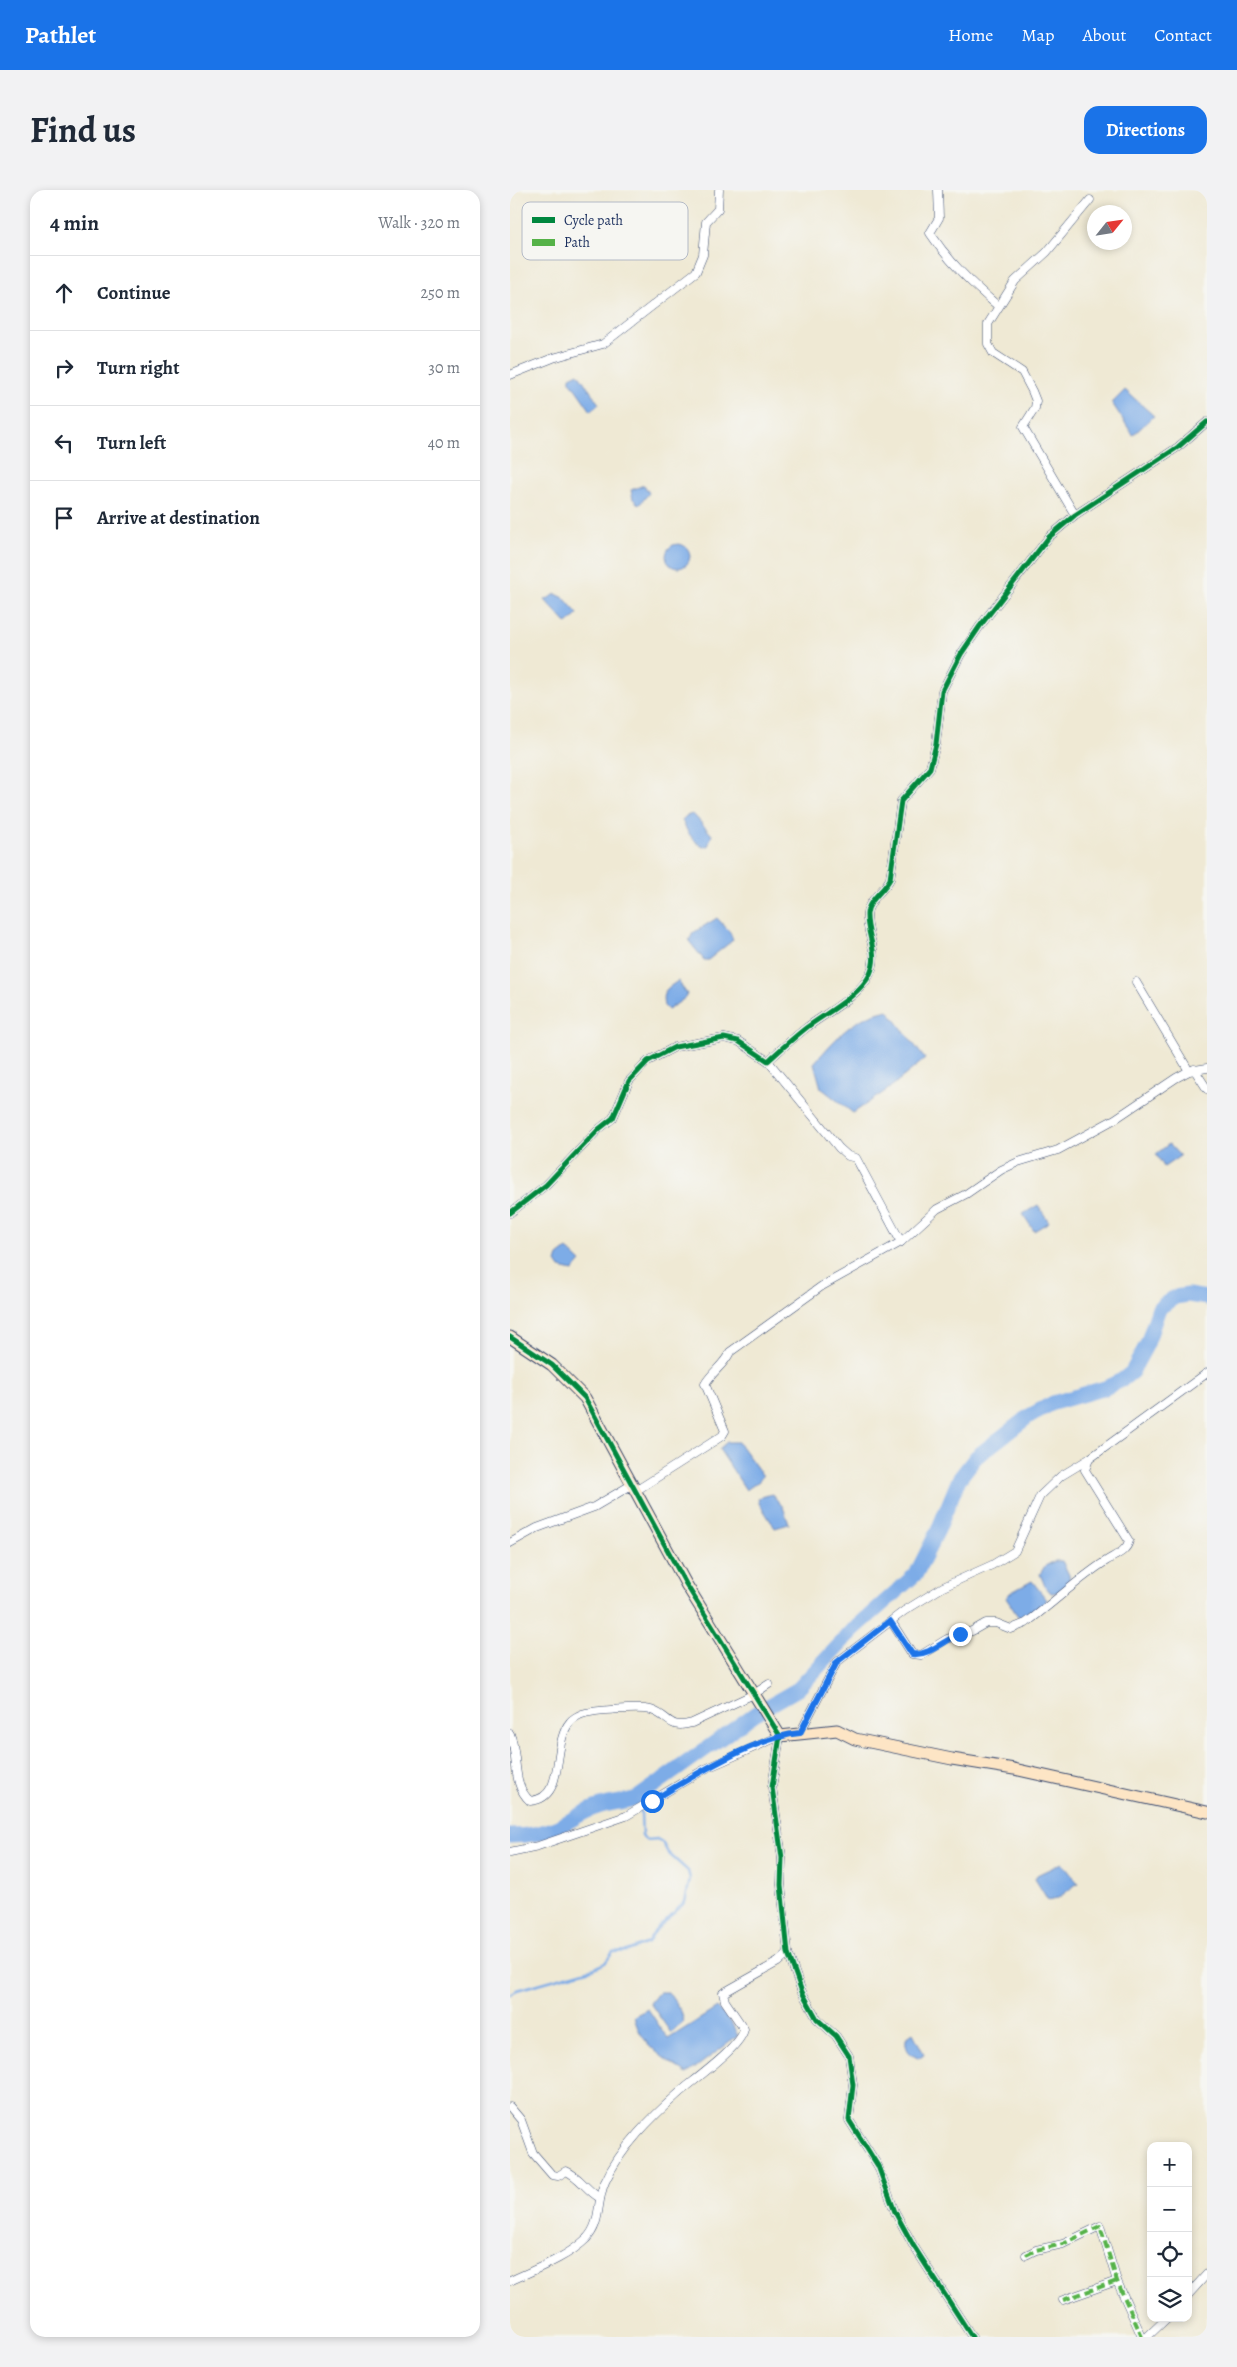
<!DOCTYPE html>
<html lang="en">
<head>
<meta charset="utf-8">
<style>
	:root { --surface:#fff; --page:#f2f2f3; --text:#1f2937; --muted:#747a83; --line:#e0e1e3; --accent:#1a73e8 }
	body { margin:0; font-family:Alegreya,serif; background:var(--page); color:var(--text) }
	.controls { position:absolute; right:15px; bottom:15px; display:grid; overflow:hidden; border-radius:10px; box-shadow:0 2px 8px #0003 }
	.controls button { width:45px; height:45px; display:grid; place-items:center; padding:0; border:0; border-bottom:1px solid var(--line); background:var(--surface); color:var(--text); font:25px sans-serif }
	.compass { position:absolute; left:577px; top:15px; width:45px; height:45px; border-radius:50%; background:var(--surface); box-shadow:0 2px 8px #0003; rotate:60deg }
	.stop { position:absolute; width:15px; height:15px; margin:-11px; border:4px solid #1a73e8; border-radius:50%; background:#fff }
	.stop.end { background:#1a73e8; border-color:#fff; box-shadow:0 1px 5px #0008 }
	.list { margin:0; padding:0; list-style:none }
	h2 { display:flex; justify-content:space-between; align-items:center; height:65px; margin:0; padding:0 20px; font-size:21px }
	h2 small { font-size:16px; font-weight:400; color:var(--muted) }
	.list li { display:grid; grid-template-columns:32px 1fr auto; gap:15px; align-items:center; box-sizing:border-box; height:75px; padding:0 20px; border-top:1px solid var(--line) }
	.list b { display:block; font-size:19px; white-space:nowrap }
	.list em { font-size:16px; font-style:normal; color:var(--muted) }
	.icon { flex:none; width:28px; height:28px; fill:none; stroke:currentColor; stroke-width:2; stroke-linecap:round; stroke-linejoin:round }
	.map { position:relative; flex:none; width:697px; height:2147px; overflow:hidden; border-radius:15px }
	header { display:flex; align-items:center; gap:30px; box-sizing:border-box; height:70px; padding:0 25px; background:var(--accent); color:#fff }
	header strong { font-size:24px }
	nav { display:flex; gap:28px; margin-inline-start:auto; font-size:18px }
	.intro { display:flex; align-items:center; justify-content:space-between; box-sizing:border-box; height:120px; padding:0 30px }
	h1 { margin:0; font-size:35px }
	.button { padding:12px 22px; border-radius:15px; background:var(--accent); color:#fff; font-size:18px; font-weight:700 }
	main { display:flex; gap:30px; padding:0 30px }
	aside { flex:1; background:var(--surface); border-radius:15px; box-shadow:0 2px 8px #0003 }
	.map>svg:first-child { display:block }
	.water { fill:#7dace7; stroke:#4c6ea2 }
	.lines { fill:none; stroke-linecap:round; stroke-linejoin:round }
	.stream { stroke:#7dace7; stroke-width:2.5 }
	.river { stroke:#7dace7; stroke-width:15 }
	.street-casing { stroke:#3b4b70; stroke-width:9 }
	.secondary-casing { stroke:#3b4b70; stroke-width:13 }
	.street { stroke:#fff; stroke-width:8 }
	.secondary { stroke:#fde5c5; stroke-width:11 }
	.quiet { stroke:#55b248; stroke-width:4; stroke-dasharray:8 4; stroke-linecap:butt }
	.cycleway-casing { stroke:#f6f6f2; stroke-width:8 }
	.cycleway { stroke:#00873e; stroke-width:5 }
	.route { stroke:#1a73e8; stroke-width:6 }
	.key { fill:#f6f6f2; stroke:#b4bac6; stroke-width:1 }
	.key-label { font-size:14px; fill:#1b2f5e }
</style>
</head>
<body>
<header>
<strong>Pathlet</strong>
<nav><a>Home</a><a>Map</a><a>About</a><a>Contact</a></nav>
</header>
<div class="intro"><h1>Find us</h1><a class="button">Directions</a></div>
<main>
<aside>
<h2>4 min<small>Walk · 320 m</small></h2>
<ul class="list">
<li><svg class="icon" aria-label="ahead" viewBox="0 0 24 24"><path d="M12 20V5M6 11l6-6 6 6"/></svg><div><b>Continue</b></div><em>250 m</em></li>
<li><svg class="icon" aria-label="right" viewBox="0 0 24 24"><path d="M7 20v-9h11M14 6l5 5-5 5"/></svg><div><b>Turn right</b></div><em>30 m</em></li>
<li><svg class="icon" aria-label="left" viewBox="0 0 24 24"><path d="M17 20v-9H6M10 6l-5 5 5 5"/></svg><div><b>Turn left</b></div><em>40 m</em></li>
<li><svg class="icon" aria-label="arrive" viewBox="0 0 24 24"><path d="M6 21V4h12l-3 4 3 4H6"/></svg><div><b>Arrive at destination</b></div></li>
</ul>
</aside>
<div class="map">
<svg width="697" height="2147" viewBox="0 0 697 2147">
	<rect width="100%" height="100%" fill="#f6f6f2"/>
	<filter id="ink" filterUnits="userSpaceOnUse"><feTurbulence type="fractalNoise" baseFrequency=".02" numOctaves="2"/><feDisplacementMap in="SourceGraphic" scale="10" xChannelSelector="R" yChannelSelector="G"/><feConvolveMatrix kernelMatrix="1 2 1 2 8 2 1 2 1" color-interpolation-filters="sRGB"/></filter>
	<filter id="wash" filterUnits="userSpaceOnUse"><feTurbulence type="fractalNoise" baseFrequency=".0096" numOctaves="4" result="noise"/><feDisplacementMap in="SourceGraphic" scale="20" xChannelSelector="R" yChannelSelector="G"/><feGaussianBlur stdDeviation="1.12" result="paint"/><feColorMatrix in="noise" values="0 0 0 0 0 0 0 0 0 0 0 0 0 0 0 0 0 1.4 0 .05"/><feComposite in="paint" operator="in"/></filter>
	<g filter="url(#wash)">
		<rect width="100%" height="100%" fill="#efe9d4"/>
		<!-- water -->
		<g class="water">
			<path d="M68,183L89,214L81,221L60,191V187Z"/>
			<path d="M615,200L644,226L623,245L602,213Z"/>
			<path d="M134,295L139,303L129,315L123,309L121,300Z"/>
			<circle cx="168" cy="366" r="12"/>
			<path d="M46,404L54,408L68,424L57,434L35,410Z"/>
			<path d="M183,624L202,645L198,656L193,657C182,650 177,642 172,630L176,626Z"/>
			<path d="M207,728L220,742L223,750L198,770H194L179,751L183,743Z"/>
			<path d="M168,791L177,804L175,808L158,820L154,816C151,801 156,799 168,791Z"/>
			<path d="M378,820L415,869L377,900L343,923L311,898L304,873C328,847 341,828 378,820Z"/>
			<path d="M659,954L670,966L654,977L646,964Z"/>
			<path d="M528,1015L539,1032L524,1041L513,1024Z"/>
			<path d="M57,1059L71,1072L63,1081L50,1078L46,1072L48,1066Z"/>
			<path d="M217,1252H228L253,1286L248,1292L236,1300L209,1259Z"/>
			<path d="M262,1304L273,1317L279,1334L265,1338L249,1313L248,1308Z"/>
			<path d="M545,1371H552L559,1385L560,1394L551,1402L541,1403L535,1396L530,1384L535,1376Z"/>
			<path d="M522,1391L537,1410C530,1419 521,1425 509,1428L496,1408L500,1403Z"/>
			<path d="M552,1673L568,1693L548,1708L538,1710L525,1689L527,1685Z"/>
			<path d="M149,1802H158L171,1821L174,1832L161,1843L140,1813Z"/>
			<path d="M207,1818L221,1832L228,1846L177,1884C154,1868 130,1855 124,1826L138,1819L158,1849Z"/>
			<path d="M403,1843L414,1864L408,1868C398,1864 395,1858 396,1848Z"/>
		</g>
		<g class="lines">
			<!-- stream -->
			<path class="stream" d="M0,1804L7,1800L85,1778L95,1773L103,1762L117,1761L138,1753L145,1741L175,1712L180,1689L178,1681L158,1663L152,1652L147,1649L136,1650L132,1646L131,1623L127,1608"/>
			<!-- river -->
			<path class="river" d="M0,1646C16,1646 35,1643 50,1636C62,1630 73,1622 85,1618C99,1612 113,1613 127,1608L246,1523L288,1499L343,1440L406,1384L428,1340L449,1289L466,1267L519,1226L543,1213L595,1198L612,1190L622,1182L637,1154L649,1118L665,1107L678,1105L697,1108"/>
		</g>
	</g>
	<g filter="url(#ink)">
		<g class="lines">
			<defs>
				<g id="street">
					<path d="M428,0L429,28L420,43C439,72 462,94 488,116"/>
					<path d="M0,185L43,168L93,154L186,82L193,65L196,32L208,19L209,0"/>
					<path d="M565,325L513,237L525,218L526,211L522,201L512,182L483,163L478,154V134L505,91L537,62L580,10"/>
					<path d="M626,792L679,881"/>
					<path d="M258,871L329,958L338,966L346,968L391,1052L427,1019L456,1004L491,980L508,972L548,960L605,929L666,888L679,881L697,878"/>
					<path d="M684,879L697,899"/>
					<path d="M0,1023L36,995L89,939L103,928L119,891L138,871L165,857L214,848L228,851L258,871C270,860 282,849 296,838C314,824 350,806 360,784C370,762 356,745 357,724C358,710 374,701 380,689L391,611L420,578L426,554L432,501L451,464L470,436L539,347L565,325L668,257L697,232"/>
					<path d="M127,1300L212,1246L215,1241L195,1194C203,1181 214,1175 220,1162L312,1096L391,1052"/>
					<path d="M0,1353L27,1338L84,1317L123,1294"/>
					<path d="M381,1431L402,1464L411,1465L437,1449L462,1441L476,1433H486L501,1439L516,1433C543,1413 568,1389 596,1371C605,1365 616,1362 619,1351L575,1280L579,1269"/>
					<path d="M290,1543L327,1472L394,1421L433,1397L482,1375L505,1361L530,1306L551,1286L579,1269L697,1183"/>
					<path d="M0,1544C9,1566 1,1594 20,1611C57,1609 41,1554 60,1532C62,1529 69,1525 72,1524C84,1520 130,1517 141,1520C160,1526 158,1540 182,1533L244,1504L259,1494"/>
					<path d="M270,1546L262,1597L272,1668L271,1695L278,1763L292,1802L307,1829L326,1846L339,1866L343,1895L339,1930L368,1976L385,2022L403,2055L462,2147"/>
					<path d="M0,1662L28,1656L116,1626L195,1579L270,1546"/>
					<path d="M0,1917L11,1930L23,1963L42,1985L48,1986L56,1981C69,1986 77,2001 90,2008"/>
					<path d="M516,2065L526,2060L553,2054L590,2036L607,2091L632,2147"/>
					<path d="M0,2091C25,2079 55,2069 76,2049C92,2033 86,2011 95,1992C110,1958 142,1927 170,1902C184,1890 232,1856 234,1839L215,1811L213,1803L268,1772L278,1763"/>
					<path d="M678,2105L697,2084"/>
					<path d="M553,2110L607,2091"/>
					<path d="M637,2147L657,2128"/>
				</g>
				<path id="secondary" d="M0,1147L42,1175L75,1208L176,1394L270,1546L327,1540L345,1549L442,1569L504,1579L697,1622"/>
			</defs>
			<!-- street casing -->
			<use href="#street" class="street-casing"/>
			<!-- secondary casing -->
			<use href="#secondary" class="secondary-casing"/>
			<!-- street -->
			<use href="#street" class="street"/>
			<!-- secondary -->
			<use href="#secondary" class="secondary"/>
			<!-- quiet -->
			<g class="quiet">
				<path d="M516,2065L526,2060L553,2054L590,2036L607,2091L632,2147"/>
				<path d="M553,2110L607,2091"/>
			</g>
			<defs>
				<g id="cycleway">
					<path d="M0,1023L36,995L89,939L103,928L119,891L138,871L165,857L214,848L228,851L258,871C270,860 282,849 296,838C314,824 350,806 360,784C370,762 356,745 357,724C358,710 374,701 380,689L391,611L420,578L426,554L432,501L451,464L470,436L539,347L565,325L668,257L697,232"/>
					<path d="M0,1147L42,1175L75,1208L176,1394L270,1546L262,1597L272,1668L271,1695L278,1763L292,1802L307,1829L326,1846L339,1866L343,1895L339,1930L368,1976L385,2022L403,2055L462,2147"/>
				</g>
			</defs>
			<!-- cycleway casing -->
			<use href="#cycleway" class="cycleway-casing"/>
			<!-- cycleway -->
			<use href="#cycleway" class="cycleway"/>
		</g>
	</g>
	<g class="lines" filter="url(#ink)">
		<!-- route -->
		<path class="route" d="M142,1611C181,1587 245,1547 290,1543L327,1472L380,1431L402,1464C420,1466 434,1450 450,1444"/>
	</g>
	<!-- legend -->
	<rect x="12" y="12" width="166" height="58" rx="8" class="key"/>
	<rect x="22" y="27" width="23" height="6" fill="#00873e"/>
	<rect x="22" y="49" width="23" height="7" fill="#55b248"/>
	<g class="key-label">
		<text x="54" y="35">Cycle path</text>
		<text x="54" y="57">Path</text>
	</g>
</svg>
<div class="controls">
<button>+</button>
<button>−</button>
<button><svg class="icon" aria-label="locate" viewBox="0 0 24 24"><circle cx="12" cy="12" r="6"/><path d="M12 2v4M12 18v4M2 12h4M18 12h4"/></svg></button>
<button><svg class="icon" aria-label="layers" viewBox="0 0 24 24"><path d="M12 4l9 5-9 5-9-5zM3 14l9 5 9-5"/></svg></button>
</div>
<svg class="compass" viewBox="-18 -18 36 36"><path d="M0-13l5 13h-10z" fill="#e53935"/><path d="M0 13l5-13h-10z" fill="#747a83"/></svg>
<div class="stop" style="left:142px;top:1611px"></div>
<div class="stop end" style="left:450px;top:1444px"></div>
</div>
</main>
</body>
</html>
